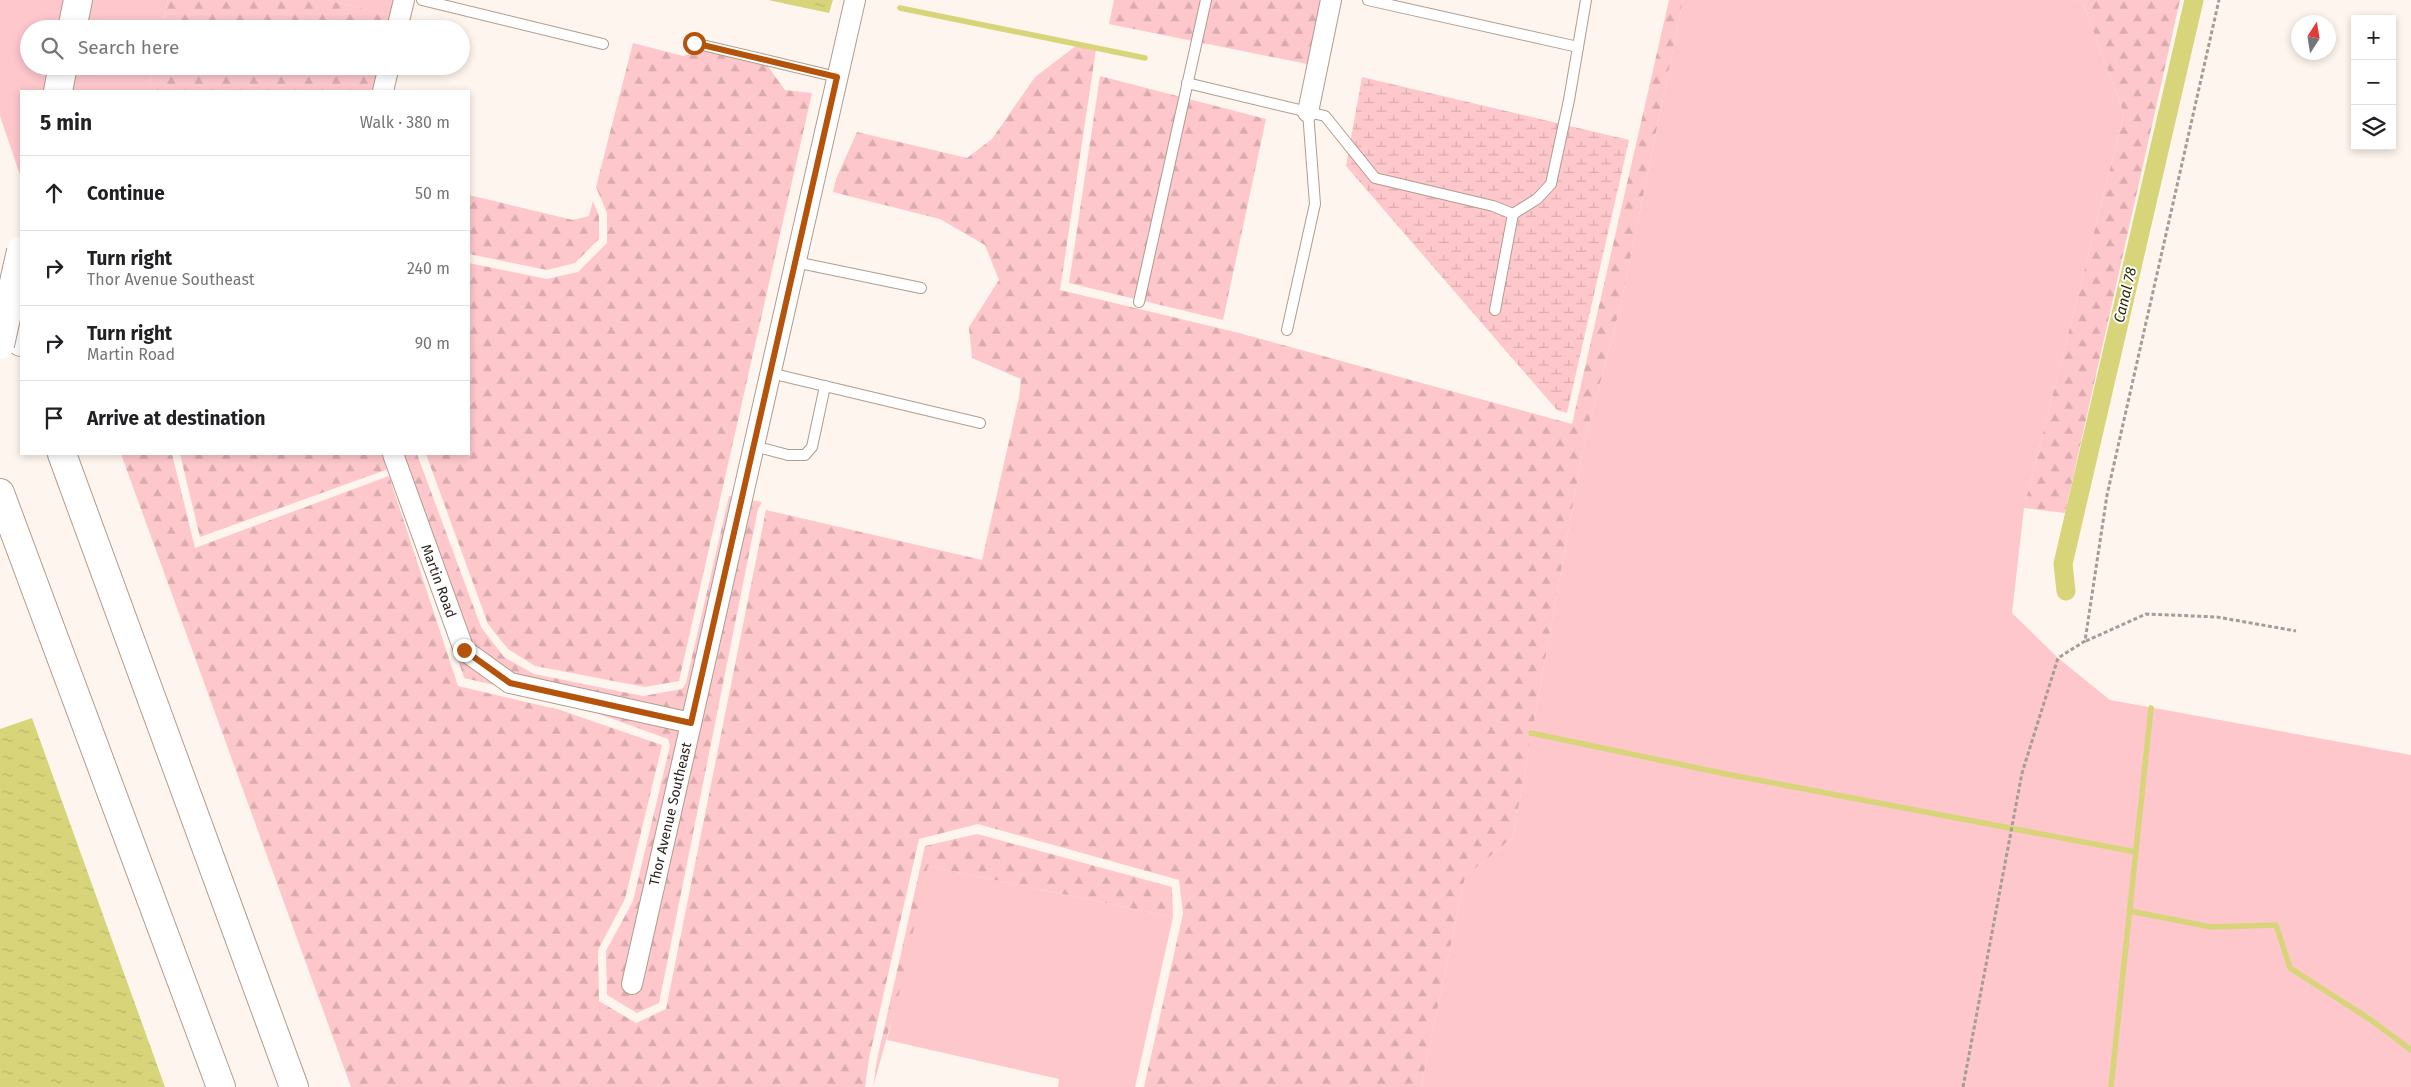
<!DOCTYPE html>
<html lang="en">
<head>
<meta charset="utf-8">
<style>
	:root { --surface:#fff; --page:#f2f2f2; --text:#202124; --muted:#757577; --line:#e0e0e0 }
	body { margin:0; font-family:"Fira Sans",sans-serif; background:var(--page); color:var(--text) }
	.controls { position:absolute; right:15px; top:15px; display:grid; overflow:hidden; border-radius:0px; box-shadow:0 2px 8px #0003 }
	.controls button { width:45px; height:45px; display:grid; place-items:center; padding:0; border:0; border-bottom:1px solid var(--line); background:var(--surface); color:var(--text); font:25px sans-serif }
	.compass { position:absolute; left:2291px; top:15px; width:45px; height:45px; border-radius:50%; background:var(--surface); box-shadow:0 2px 8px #0003; rotate:12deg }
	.stop { position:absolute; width:15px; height:15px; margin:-11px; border:4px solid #b45309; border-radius:50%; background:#fff }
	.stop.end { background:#b45309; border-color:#fff; box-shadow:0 1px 5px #0008 }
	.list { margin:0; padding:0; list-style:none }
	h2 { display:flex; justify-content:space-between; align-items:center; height:65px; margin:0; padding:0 20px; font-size:21px }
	h2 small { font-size:16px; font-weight:400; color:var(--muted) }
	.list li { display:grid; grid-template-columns:32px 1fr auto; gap:15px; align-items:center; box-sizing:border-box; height:75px; padding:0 20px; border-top:1px solid var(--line) }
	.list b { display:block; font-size:19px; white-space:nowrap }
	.list p { margin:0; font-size:16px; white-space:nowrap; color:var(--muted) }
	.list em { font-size:16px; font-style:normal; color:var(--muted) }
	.icon { flex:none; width:28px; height:28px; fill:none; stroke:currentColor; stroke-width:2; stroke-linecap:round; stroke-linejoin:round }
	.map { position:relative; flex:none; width:2411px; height:1087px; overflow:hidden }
	.search { position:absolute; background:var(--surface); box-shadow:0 2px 8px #0003; left:20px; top:20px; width:450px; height:55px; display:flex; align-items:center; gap:12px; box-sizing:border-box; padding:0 18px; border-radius:28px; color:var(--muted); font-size:19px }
	.panel { position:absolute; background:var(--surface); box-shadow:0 2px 8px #0003; left:20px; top:90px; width:450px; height:365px; border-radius:0px }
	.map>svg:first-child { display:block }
	.green { fill:#fdc7cc }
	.forest { fill:url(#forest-firs) }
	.wetland { fill:url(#wetland-marsh) }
	.water { fill:url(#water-ripples) }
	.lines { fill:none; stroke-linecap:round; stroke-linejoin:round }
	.stream { stroke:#d8d47a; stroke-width:5.5 }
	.canal { stroke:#d8d47a; stroke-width:19 }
	.lane-casing { stroke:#b19c8c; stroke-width:12 }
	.street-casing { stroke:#b19c8c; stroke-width:22 }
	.secondary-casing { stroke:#b19c8c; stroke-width:30 }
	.highway-casing { stroke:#b19c8c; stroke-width:30 }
	.path { stroke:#a59c95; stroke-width:3; stroke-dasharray:4 2.5; stroke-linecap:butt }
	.lane { stroke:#fff; stroke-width:10 }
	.street { stroke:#fff; stroke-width:20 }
	.secondary { stroke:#fff; stroke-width:28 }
	.highway { stroke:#fff; stroke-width:28 }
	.secondary-bridge-casing { stroke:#b19c8c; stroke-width:30; stroke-linecap:butt }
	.secondary-bridge { stroke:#fff; stroke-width:28 }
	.route { stroke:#b45309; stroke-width:6 }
	.labels { text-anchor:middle; stroke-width:4; stroke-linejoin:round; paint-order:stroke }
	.street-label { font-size:14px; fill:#2b231c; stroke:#fff }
	.water-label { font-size:15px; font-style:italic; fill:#2d2b03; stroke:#fff }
</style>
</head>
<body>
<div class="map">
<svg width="2411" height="1087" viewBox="0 0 2411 1087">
	<defs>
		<pattern id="forest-firs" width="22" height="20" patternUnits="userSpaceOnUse" patternTransform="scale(1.25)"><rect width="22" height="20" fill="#fdc7cc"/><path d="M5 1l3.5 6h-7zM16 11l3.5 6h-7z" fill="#d9abaf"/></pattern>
		<pattern id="wetland-marsh" width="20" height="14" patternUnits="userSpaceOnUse" patternTransform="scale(1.25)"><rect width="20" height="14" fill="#fdc7cc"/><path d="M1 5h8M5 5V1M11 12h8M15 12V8" fill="none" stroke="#d9abaf"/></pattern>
		<pattern id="water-ripples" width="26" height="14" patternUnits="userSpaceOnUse" patternTransform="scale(1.25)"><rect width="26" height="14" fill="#d8d47a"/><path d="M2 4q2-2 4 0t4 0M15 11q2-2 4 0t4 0" fill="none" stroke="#bab669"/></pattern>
	</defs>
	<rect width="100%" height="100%" fill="#fef5ee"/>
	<!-- green -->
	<g class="green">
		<path d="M0,0H69L62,29H29V66H54L48,91H21V178L0,116Z"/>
		<path d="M88,0H168L162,29H81Z"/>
		<path d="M327,0H396L393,16Z"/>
		<path d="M1683,0H2076L2083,3L2124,114L2024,508L2012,613L2058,658L2110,700L2411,755V1087H1421L1465,877L1513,837L1584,444L1621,304Z"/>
		<path d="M73,66H154L149,91H67Z"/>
		<path d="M928,866L1173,917L1135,1087H1058L1059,1079L887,1040Z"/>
	</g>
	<!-- forest -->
	<g class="forest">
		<path d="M168,0H327L393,16L391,29H162Z"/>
		<path d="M1114,0H1339L1322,67L1109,24Z"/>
		<path d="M1669,0H1683L1621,304L1584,444L1513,837L1465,877L1421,1087H1144L1183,914L1179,880L978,824L919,839L869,1058L865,1087H351L121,454H172L195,548L389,476L458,686L560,710L662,745L625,899L598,950L599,1001L636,1023L666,1009L766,510L982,560L1019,397L1021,379L972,358L969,327L999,280L985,245L940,219L833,192L836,179L857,132L967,158L992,139L1035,77L1077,45L1096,49L1060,290L1235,332L1572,424Z"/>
		<path d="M2076,0H2180L2065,513L2024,508L2124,114L2083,3Z"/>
		<path d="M633,43L683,56L719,45L766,64L785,90L812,93L679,681L645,687L535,666L508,649L488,624L426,454H469V263L547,279L578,272L607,243V213L596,187Z"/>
		<path d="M154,66H383L378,91H149Z"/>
		<path d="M1100,76L1266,119L1223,320L1069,283Z"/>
		<path d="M469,195L573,220L589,216L593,201L599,216V239L575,263L547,270L469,254Z"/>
		<path d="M180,454H417L481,627L504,657L534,674L643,696L682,689L686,683L729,496L762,502L758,509L659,1003L637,1013L607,995L606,951L633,901L670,746L668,739L563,701L464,678L397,473L391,468L200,537Z"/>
		<path d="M977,834L1172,887L1173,917L928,866L900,990L873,1087L877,1060L925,846Z"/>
	</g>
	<!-- wetland -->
	<path class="wetland" d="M1362,77L1629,140L1567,413L1557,410L1346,166Z"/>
	<!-- water -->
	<g class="water">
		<path d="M768,0H833L829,13Z"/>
		<path d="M32,718L165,1087H0V729Z"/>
	</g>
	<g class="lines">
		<!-- stream -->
		<g class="stream">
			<path d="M900,8L1145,58"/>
			<path d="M1531,733L1726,774L2136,852"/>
			<path d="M2130,911L2211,927L2276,925L2290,968L2371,1020L2411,1050"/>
			<path d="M2111,1087L2151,708"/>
		</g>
		<!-- canal -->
		<path class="canal" d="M2066,591L2063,564L2194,0"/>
		<defs>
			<g id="lane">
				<path d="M422,0L603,44"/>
				<path d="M1368,0L1578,47"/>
				<path d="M694,43L837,77"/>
				<path d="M1187,83L1325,116L1375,178L1493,206L1513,214L1495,310"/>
				<path d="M1513,214L1537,199L1551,184L1569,100L1586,0"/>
				<path d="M795,262L921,288"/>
				<path d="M1139,302L1206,0"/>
				<path d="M1287,330L1315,204L1308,112"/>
				<path d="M770,373L980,423"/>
				<path d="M754,446L788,455H805L812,447L825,386"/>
			</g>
			<g id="street">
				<path d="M397,29L404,0"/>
				<path d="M383,91L389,66"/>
				<path d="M1308,112L1331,0"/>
				<path d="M393,454L464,650L510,683L691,723"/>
				<path d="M632,984L855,0"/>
			</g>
			<g id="secondary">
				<path d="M72,29L78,0"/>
				<path d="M58,91L63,66"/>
			</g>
			<g id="highway">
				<path d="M5,297L21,342"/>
				<path d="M62,454L294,1087"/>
				<path d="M0,493L221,1087"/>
			</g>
		</defs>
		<!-- lane casing -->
		<use href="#lane" class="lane-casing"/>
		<!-- street casing -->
		<use href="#street" class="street-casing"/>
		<!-- secondary casing -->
		<use href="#secondary" class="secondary-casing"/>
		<!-- highway casing -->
		<use href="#highway" class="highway-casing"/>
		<!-- path -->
		<g class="path">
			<path d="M2086,641L2146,614L2217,617L2296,631"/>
			<path d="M1963,1087L2022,773L2058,658L2085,641L2107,495L2219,0"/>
		</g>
		<!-- lane -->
		<use href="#lane" class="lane"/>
		<!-- street -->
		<use href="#street" class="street"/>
		<!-- secondary -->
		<use href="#secondary" class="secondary"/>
		<!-- highway -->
		<use href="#highway" class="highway"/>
		<defs>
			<path id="secondary-bridge" d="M0,345L21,251"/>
		</defs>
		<!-- secondary-bridge casing -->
		<use href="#secondary-bridge" class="secondary-bridge-casing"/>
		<!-- secondary-bridge -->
		<use href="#secondary-bridge" class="secondary-bridge"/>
	</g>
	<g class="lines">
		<!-- route -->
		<path class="route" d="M464,650L510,683L691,723L837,77L694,43"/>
	</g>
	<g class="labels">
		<!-- street labels -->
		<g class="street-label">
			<text transform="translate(439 581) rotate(70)" y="5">Martin Road</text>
			<text transform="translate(670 814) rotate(-77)" y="5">Thor Avenue Southeast</text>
		</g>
		<!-- water labels -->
		<g class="water-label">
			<text transform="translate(2125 295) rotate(-77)" y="5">Canal 78</text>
		</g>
	</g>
</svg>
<div class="controls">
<button>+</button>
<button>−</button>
<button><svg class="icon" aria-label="layers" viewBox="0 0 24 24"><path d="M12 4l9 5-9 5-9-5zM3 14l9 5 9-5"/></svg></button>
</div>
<svg class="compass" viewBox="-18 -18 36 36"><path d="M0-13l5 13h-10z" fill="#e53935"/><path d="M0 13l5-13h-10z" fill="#757577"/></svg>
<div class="stop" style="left:694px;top:43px"></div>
<div class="stop end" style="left:464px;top:650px"></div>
<div class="search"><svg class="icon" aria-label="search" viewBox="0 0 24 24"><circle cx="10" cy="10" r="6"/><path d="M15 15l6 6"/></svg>Search here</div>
<section class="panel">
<h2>5 min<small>Walk · 380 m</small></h2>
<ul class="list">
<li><svg class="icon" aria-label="ahead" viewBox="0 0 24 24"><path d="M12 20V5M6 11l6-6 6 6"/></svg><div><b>Continue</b></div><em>50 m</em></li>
<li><svg class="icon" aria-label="right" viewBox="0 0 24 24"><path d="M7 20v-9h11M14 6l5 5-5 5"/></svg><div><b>Turn right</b><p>Thor Avenue Southeast</p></div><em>240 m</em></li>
<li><svg class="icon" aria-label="right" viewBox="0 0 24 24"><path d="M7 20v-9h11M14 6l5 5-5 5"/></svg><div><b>Turn right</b><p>Martin Road</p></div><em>90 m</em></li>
<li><svg class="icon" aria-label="arrive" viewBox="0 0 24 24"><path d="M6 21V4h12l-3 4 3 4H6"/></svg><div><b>Arrive at destination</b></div></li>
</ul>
</section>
</div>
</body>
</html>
